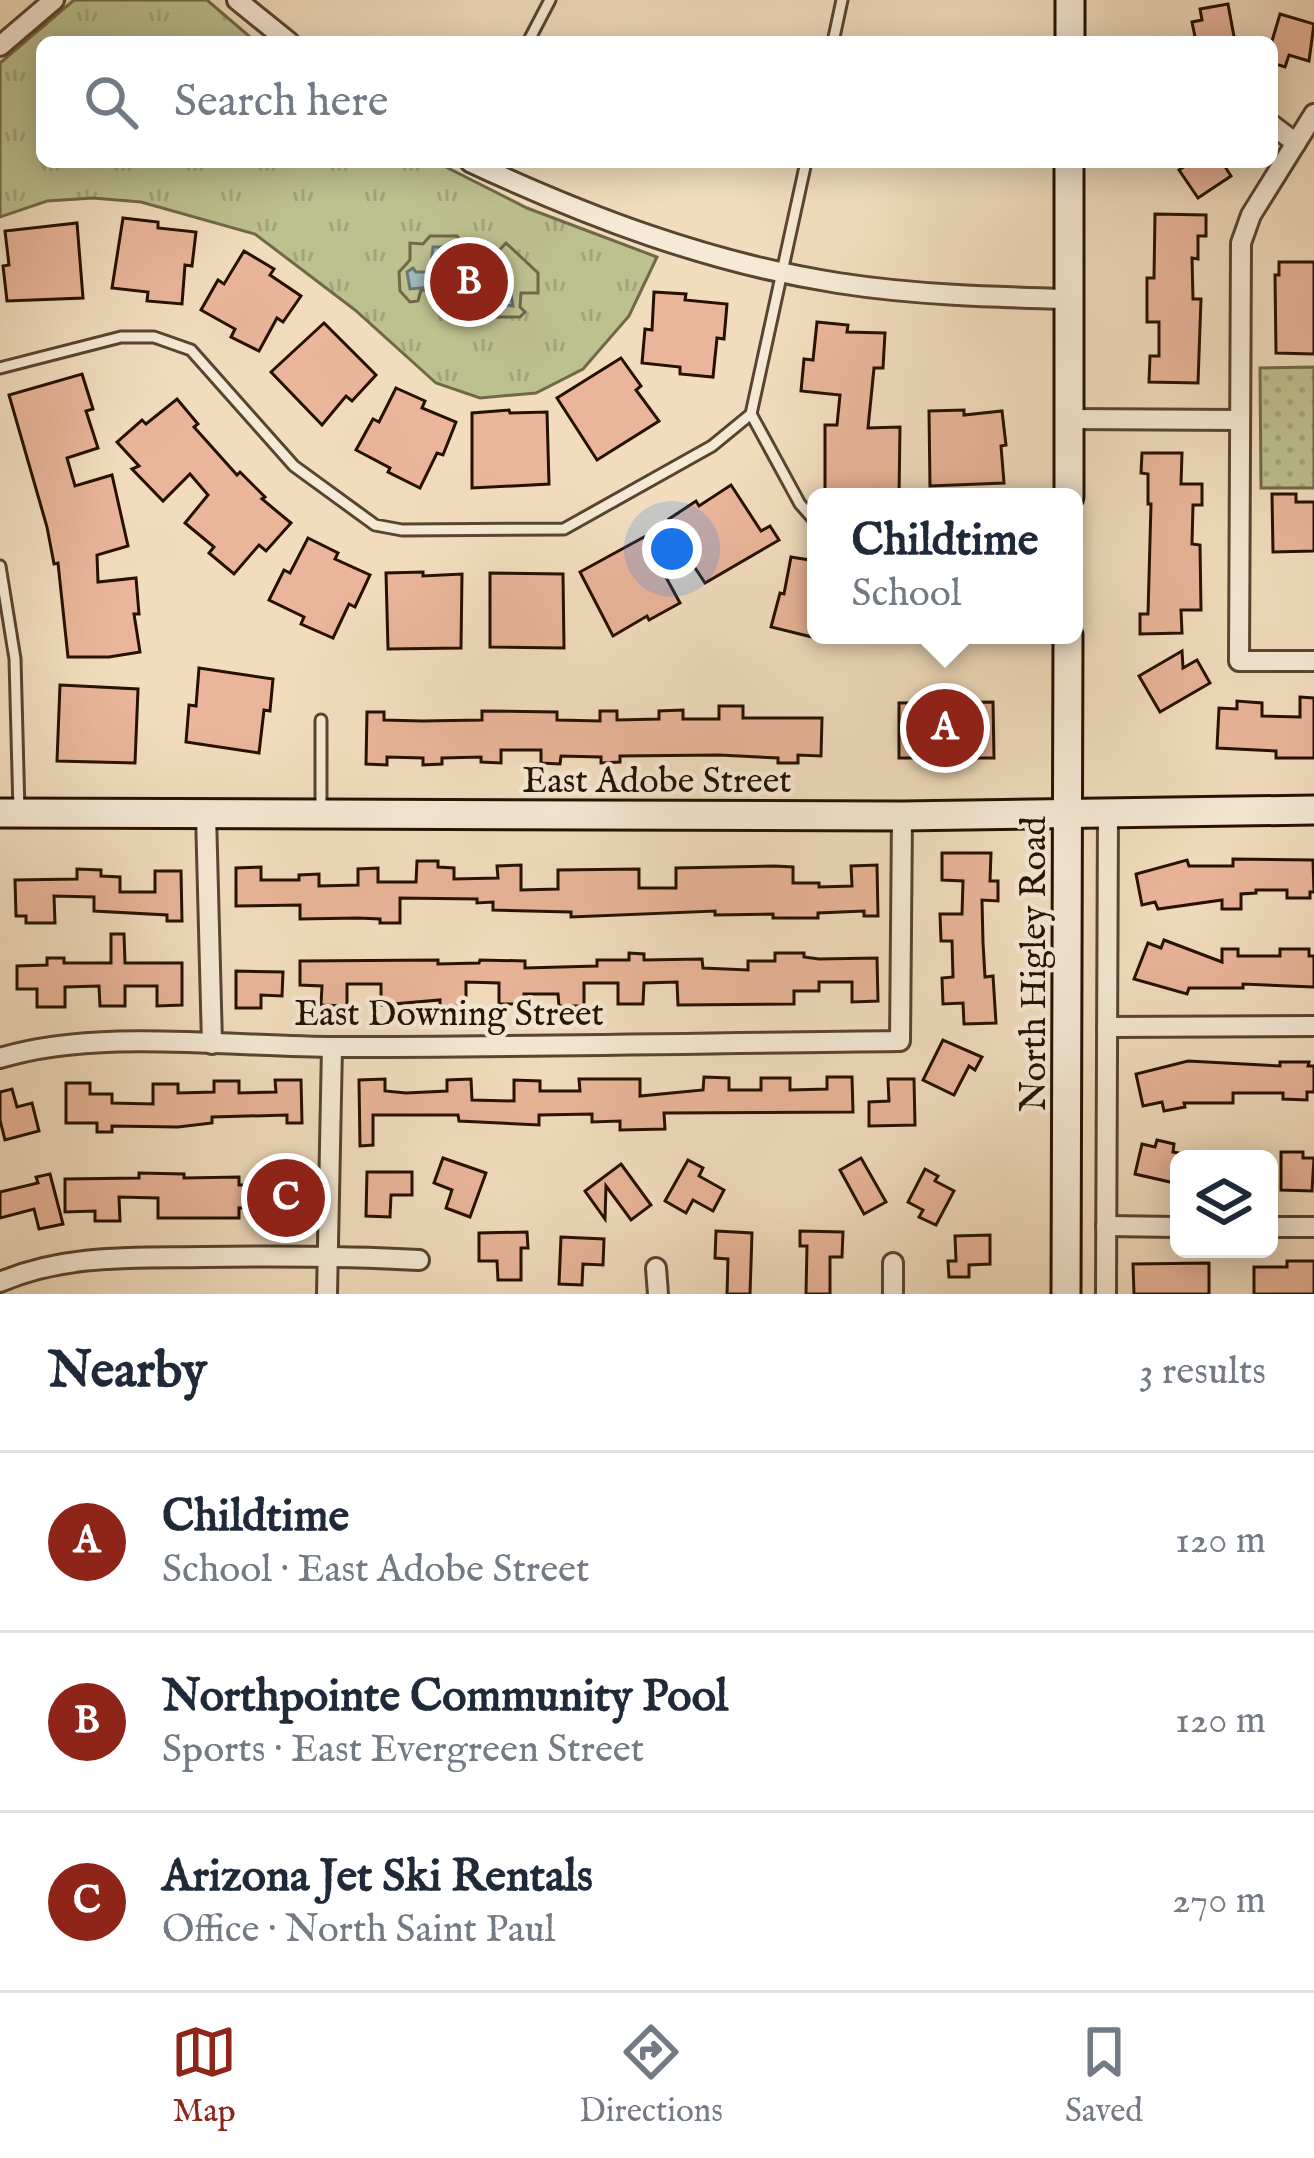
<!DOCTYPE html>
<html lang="en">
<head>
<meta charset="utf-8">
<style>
	:root { --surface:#fff; --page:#f2f2f3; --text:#1f2937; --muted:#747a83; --line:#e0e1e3; --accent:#8f2418 }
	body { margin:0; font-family:"IM FELL English",serif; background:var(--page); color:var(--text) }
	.controls { position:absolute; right:36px; bottom:36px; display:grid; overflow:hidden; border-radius:18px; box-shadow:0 6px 30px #0003 }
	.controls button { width:108px; height:108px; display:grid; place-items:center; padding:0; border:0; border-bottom:3px solid var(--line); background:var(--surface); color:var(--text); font:60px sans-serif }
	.you { position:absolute; left:672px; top:549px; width:42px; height:42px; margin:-30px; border:9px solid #fff; border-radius:50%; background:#1a73e8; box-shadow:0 0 0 18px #1a73e833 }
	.badge { display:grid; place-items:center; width:78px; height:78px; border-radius:50%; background:var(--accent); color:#fff; font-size:39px; font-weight:700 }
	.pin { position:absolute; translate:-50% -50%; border:6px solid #fff; box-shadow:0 3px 12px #0006 }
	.popup { position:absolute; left:807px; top:488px; width:276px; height:156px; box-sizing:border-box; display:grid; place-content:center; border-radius:18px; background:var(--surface); filter:drop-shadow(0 3px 9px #0005); font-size:39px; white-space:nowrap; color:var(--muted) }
	.popup b { font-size:45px; color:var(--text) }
	.popup::after { content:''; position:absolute; left:50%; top:100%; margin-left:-24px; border:24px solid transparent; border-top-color:var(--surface) }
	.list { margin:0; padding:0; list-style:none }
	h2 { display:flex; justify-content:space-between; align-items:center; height:156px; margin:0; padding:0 48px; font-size:51px }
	h2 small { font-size:39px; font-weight:400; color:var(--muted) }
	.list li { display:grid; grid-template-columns:78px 1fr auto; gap:36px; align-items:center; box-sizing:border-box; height:180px; padding:0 48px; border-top:3px solid var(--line) }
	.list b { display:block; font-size:45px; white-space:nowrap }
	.list p { margin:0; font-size:39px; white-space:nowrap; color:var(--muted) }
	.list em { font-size:39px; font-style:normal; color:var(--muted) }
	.icon { flex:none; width:66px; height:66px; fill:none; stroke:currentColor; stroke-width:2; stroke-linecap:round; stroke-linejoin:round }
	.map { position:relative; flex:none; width:1314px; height:1294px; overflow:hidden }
	.search { position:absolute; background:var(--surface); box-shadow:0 6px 30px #0003; left:36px; right:36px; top:36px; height:132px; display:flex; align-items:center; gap:30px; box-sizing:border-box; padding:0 42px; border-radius:18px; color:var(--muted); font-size:45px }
	.sheet { height:696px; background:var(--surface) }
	nav { display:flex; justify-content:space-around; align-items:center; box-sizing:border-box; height:168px; border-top:3px solid var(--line); background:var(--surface); font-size:33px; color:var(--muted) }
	nav a { display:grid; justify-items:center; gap:6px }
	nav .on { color:var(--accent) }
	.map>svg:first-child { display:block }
	.grass { fill:url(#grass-dots); stroke:#716848; stroke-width:3 }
	.park { fill:url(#park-tufts); stroke:#716848; stroke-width:3 }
	.pitch { fill:#bdc08f; stroke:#716848; stroke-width:3 }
	.water { fill:#9cbab8; stroke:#6c766e; stroke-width:3 }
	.building { fill:#eab59a; stroke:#251100; stroke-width:3 }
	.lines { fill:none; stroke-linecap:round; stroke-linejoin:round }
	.lane-casing { stroke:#584430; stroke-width:15 }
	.street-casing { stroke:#584430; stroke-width:24 }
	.secondary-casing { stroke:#251100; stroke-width:33 }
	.lane { stroke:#f6e9d5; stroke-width:9 }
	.street { stroke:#f6e9d5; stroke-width:18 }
	.secondary { stroke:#f6e9d5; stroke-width:27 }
	.labels { text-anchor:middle; stroke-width:9; stroke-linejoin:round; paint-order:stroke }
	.street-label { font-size:36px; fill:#251100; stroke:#f6e9d5 }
</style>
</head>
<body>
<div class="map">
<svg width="1314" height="1294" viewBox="0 0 1314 1294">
	<defs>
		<pattern id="grass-dots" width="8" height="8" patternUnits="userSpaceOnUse" patternTransform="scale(3)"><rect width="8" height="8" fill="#bdc08f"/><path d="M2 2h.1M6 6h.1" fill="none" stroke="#a2a47a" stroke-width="1.8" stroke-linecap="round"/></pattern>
		<pattern id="park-tufts" width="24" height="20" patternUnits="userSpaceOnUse" patternTransform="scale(3)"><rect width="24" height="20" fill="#bdc08f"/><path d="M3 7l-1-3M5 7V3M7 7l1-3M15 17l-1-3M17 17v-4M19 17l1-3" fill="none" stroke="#a2a47a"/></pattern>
	</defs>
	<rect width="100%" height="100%" fill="#f1ddbe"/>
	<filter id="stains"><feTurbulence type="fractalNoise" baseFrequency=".00167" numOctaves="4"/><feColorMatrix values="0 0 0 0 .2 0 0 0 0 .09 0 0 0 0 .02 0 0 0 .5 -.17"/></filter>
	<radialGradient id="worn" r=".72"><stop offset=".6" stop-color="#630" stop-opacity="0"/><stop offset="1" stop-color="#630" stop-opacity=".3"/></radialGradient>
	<!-- grass -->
	<path class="grass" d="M1314,367V488H1261L1260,368Z"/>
	<!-- park -->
	<path class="park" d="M74,0H207L256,42H42V162H436L527,208L657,257L629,316L583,369L536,393L480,398L436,383L355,310L255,234L141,202L93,198L47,201L0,217V63Z"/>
	<!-- pitch -->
	<path class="pitch" d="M430,236H457L466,247L478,248L491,259L506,243L538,273V293H521L520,307L525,312L520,317H472L464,325L451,314L459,306L449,301L444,290H421L418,301L410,302L400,291L399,272L410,260V243L423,244Z"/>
	<!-- water -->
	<path class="water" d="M433,247H454L455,268L471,271V289H510L513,306L494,303L483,308L470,295L466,299L453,285L410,289L407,272L413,268L416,272H430Z"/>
	<!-- building -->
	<g class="building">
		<path d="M1228,4L1235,42H1196L1192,22L1202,20L1200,9Z"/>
		<path d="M1280,14L1314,24L1309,61L1289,55L1285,67L1272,63V41Z"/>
		<path d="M1191,162H1222L1231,176L1198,198L1179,170Z"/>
		<path d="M1155,214L1206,215V236H1198V259L1192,258L1193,299H1201L1198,383L1149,382L1150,356H1159V322H1147V278H1154Z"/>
		<path d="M123,218L158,222V228L196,232L192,266L185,265L182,304L147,301L148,292L112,288Z"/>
		<path d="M77,223L83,298L7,301L3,266L9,265L5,231Z"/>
		<path d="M244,251L274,269L270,275L301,296L283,322L277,318L259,351L231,337L235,329L201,310L218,280L224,284Z"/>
		<path d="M1279,262H1314V354L1276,353L1275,275H1279Z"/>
		<path d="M654,292L686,294L685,300L727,304L724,339L717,338L713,377L680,374V367L642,363L645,329L652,330Z"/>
		<path d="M817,322L848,325L847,332L885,333L883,368H874L868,428L900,427L899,497H825V425H837L840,395L801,391L804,359L813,360Z"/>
		<path d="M324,323L376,375L352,401L346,396L322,425L271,372Z"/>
		<path d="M621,358L641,386L636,390L659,421L597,460L557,398Z"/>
		<path d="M82,374L93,409L86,411L98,448L67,458L75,486L112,475L128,546L97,555L98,582L136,578L139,614H134L140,652L109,657H68L58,563L54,564L47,527L9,395Z"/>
		<path d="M396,388L425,401L422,408L456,422L443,455L437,453L420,488L388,472L390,468L356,450L373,419L379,422Z"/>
		<path d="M177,399L198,424L194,427L237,475L240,472L265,497L262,499L291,523L266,551L259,545L234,574L209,553L214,547L185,523L208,495L190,474L163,501L132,469L139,466L117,442L142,420L146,424Z"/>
		<path d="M509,410L510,413L547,412L549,484L472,488V413Z"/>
		<path d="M964,410V415L1002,411L1006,445L1001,446L1004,483L930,486L929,411Z"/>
		<path d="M1142,453H1182L1181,484H1202V505H1193L1192,544L1200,545L1201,610H1181L1182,633L1140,634V614H1148L1151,504H1148V474L1141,473Z"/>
		<path d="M731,485L761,531L770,526L779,540L705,583L686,554L691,550L669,519L696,501L699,506Z"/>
		<path d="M1272,494H1296V502H1314V551L1273,552Z"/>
		<path d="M644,537L680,603L649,620L647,616L613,636L580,572Z"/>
		<path d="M308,538L338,553L335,559L370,575L355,607L349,604L333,638L301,624L304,617L269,600L284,570L290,573Z"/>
		<path d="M791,557L816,561V638L771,627L780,593L784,594Z"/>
		<path d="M423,572V576L462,574L461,648L388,649L386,573Z"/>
		<path d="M490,573L563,574L564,648L490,647Z"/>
		<path d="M1182,651L1183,668L1197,660L1210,683L1160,712L1139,676Z"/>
		<path d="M199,668L273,679L270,711L264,710L259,753L186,742L189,705L196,706Z"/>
		<path d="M60,685L138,689L135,763L57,761Z"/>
		<path d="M1300,697L1314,698V758H1276V751L1217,748L1219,708L1237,709V701L1262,703V716L1300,717Z"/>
		<path d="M993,702L994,758H899V703Z"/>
		<path d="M719,706H743V718H822L821,756L798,755V763H778V758L719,755L620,756V762L601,763V757L561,756L560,764L541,763V750H501V763L481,762V757L442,758V764L423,765V758L387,757V765L366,764L367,712H384V720L422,721L482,720V711L557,712V720L600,721V711H617V720L659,719V711L683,710V719H719Z"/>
		<path d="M942,853H991L990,881H998V901L982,900L983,943L985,977L993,976L996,1023L964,1024L963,1003L943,1004L942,978L953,977L952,941H941L940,914H962L963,881L942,880Z"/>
		<path d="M1233,859L1313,860L1314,892H1310V898H1287V890H1256V893L1241,894V909H1222V900L1158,909L1155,902L1142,905L1136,874L1187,860L1189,866H1233Z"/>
		<path d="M417,861H438V867L454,868V879L498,878L497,866L521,865V890L558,889V870L639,869V888H676V868L774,866L793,867V883H819V887L852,886L851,866L877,865L878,916H864V911L818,913V918H773V914L715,915V911L571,917V912L493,910V902L477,903V899L400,898V923H380V919L358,918L300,919V905L236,906V868L261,867V880H299V875L319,874V886L358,885V869L378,868V882H416Z"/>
		<path d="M77,869L101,870V876L120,877V892H155V871H181L182,921H167V915L94,911V897L54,896L55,923H26V916H16L15,880L77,879Z"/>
		<path d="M111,934H124L125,963H182V1005L157,1006V986H125V1006H100L99,986L65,987V1007H37V989H17V966L47,965V958H64V963H111Z"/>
		<path d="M1164,940L1222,962V949H1238V956H1280V949H1309V956H1314V987L1243,984V988H1189L1187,994L1134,979L1148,943L1161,948Z"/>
		<path d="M629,953L644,954V960L702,959L703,968L748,970V961H775V953H804V957L819,959L877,958L878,1001L852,1002V982H819V991H794V1004L678,1005L677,982L644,983L643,1004H618V983H584V1006H559L558,994H524V1004H499V983L466,982V1006H440V1000L381,1005V984H347V1006L321,1005L322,986L300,985V961L438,960V964L479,963L480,960L525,961V968L597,966V960H629Z"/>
		<path d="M236,971L283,972L282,996L261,995V1008H236Z"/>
		<path d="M943,1040L982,1057L975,1070L969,1066L954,1095L923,1080Z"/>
		<path d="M1188,1061L1280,1066V1062H1309L1308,1066H1314V1092H1307V1100L1283,1099V1093H1233V1103H1184L1185,1107L1164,1111L1162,1102L1143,1106L1136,1074Z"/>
		<path d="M704,1077L729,1078V1090H761V1078H790V1090L827,1089V1077H852L853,1112L664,1113L665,1129L620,1130V1121L592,1122V1114L539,1115V1125L459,1121L458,1115H373V1145L360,1146L359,1080L385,1079V1091L406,1093L447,1091V1080L471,1079L472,1100L514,1101V1080L540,1081V1091H580L579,1079H640V1096L703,1090Z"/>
		<path d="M888,1079H914L915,1125L869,1126V1102L889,1101Z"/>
		<path d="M275,1080H301L302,1123H287V1115L212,1117V1123L178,1127L112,1126V1132H97V1123H66V1083H90V1094H112V1103L153,1104V1084H178V1093L214,1092V1081H239V1093L276,1092Z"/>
		<path d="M12,1089L17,1107L32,1103L39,1131L5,1140L0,1120V1092Z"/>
		<path d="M1157,1140L1174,1144L1173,1152L1179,1153V1184L1135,1174L1142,1144L1155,1147Z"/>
		<path d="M1281,1152H1303V1158H1314L1312,1191L1281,1190Z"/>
		<path d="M443,1158L486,1173L470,1217L446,1208L452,1190L434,1183Z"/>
		<path d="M861,1158L886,1202L864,1214L840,1170Z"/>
		<path d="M688,1160L703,1168L699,1176L724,1190L713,1211L693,1200L686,1213L665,1201Z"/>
		<path d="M621,1164L651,1205L631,1220L606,1186L605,1219L585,1191Z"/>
		<path d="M925,1169L938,1176L935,1181L954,1191L936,1225L919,1217L923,1210L908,1202Z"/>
		<path d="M367,1172H412V1195H391L390,1217L366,1216Z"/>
		<path d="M139,1173L184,1174V1178L239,1177V1185L300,1184V1220H275V1207L239,1208V1218H158V1198L119,1197L120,1221H95V1211L65,1212V1179L139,1178Z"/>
		<path d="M50,1174L63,1224L39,1229L34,1209L0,1218V1192L38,1183L36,1177Z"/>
		<path d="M716,1231L752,1233L750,1294H727L728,1259L715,1258Z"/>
		<path d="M800,1231L843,1232L842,1257H830V1294H806L807,1246H800Z"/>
		<path d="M527,1232L528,1248H521V1280H498L497,1261H479V1233Z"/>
		<path d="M990,1235V1264L969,1265V1277H949L948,1261H956L955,1236Z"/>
		<path d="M561,1237L604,1239L603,1265L583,1264L582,1285L559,1284Z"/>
		<path d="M1287,1261H1314V1294H1254V1267H1287Z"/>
		<path d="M1209,1263V1294H1134L1133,1264Z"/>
	</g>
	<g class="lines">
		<defs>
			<g id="lane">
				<path d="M528,42L550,0"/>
				<path d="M833,42L842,0"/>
				<path d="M0,368L121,337H154L191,350L294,466L375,525L402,530L564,529L712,446L751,414L806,162"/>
				<path d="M751,414L800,504L816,522"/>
				<path d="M0,566L15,659L19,811"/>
				<path d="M321,812V720"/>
			</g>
			<g id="street">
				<path d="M237,0L289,42"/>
				<path d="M0,46L54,0"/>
				<path d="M1314,114L1251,215L1241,243L1239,661H1314"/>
				<path d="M1272,125L1296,143"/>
				<path d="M470,162C588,217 709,263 838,283C915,295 991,297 1069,299"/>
				<path d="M1069,419L1240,420"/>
				<path d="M206,814L212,1044"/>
				<path d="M1107,1027L1314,1026"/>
				<path d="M0,1058C98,1028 232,1047 336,1047C524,1047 712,1043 900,1041L902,816"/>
				<path d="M1106,1226L1179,1227"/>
				<path d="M1269,1227H1314"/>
				<path d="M893,1263V1294"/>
				<path d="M656,1268L658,1294"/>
				<path d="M0,1282C65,1254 134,1258 203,1257C275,1256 346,1256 419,1260"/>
				<path d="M327,1294L332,1047"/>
				<path d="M1106,1294L1108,811"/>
			</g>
			<g id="secondary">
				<path d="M1070,42V0"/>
				<path d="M1069,497V162"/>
				<path d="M0,813L902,816L1314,810"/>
				<path d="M1066,1294L1068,635"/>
			</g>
		</defs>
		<!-- lane casing -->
		<use href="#lane" class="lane-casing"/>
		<!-- street casing -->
		<use href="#street" class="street-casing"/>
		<!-- secondary casing -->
		<use href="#secondary" class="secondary-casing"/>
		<!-- lane -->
		<use href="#lane" class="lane"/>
		<!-- street -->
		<use href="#street" class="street"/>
		<!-- secondary -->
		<use href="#secondary" class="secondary"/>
	</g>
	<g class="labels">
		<!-- street labels -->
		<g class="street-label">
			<text x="657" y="792">East Adobe Street</text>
			<text transform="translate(1032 964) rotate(-90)" y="13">North Higley Road</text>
			<text x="449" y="1025">East Downing Street</text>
		</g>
	</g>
	<rect width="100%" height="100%" filter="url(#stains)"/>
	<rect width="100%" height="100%" fill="url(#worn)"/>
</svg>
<div class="controls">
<button><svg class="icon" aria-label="layers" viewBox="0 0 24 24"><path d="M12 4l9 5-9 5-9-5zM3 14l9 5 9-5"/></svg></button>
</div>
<div class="you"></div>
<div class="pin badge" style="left:945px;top:728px">A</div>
<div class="popup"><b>Childtime</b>School</div>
<div class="pin badge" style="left:469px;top:282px">B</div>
<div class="pin badge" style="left:286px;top:1198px">C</div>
<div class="search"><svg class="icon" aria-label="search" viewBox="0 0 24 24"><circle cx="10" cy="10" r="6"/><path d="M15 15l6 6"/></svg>Search here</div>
</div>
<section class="sheet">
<h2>Nearby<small>3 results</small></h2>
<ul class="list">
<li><span class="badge">A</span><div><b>Childtime</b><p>School · East Adobe Street</p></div><em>120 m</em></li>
<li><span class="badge">B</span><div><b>Northpointe Community Pool</b><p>Sports · East Evergreen Street</p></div><em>120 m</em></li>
<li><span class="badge">C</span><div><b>Arizona Jet Ski Rentals</b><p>Office · North Saint Paul</p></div><em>270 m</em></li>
</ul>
</section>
<nav>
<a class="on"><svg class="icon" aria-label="map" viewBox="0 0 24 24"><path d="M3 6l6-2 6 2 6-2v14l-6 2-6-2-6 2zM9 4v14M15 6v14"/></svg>Map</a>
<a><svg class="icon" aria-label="directions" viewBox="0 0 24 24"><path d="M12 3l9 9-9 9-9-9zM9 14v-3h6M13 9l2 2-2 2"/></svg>Directions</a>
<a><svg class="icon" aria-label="saved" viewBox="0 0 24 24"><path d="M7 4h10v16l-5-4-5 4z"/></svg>Saved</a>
</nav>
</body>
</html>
